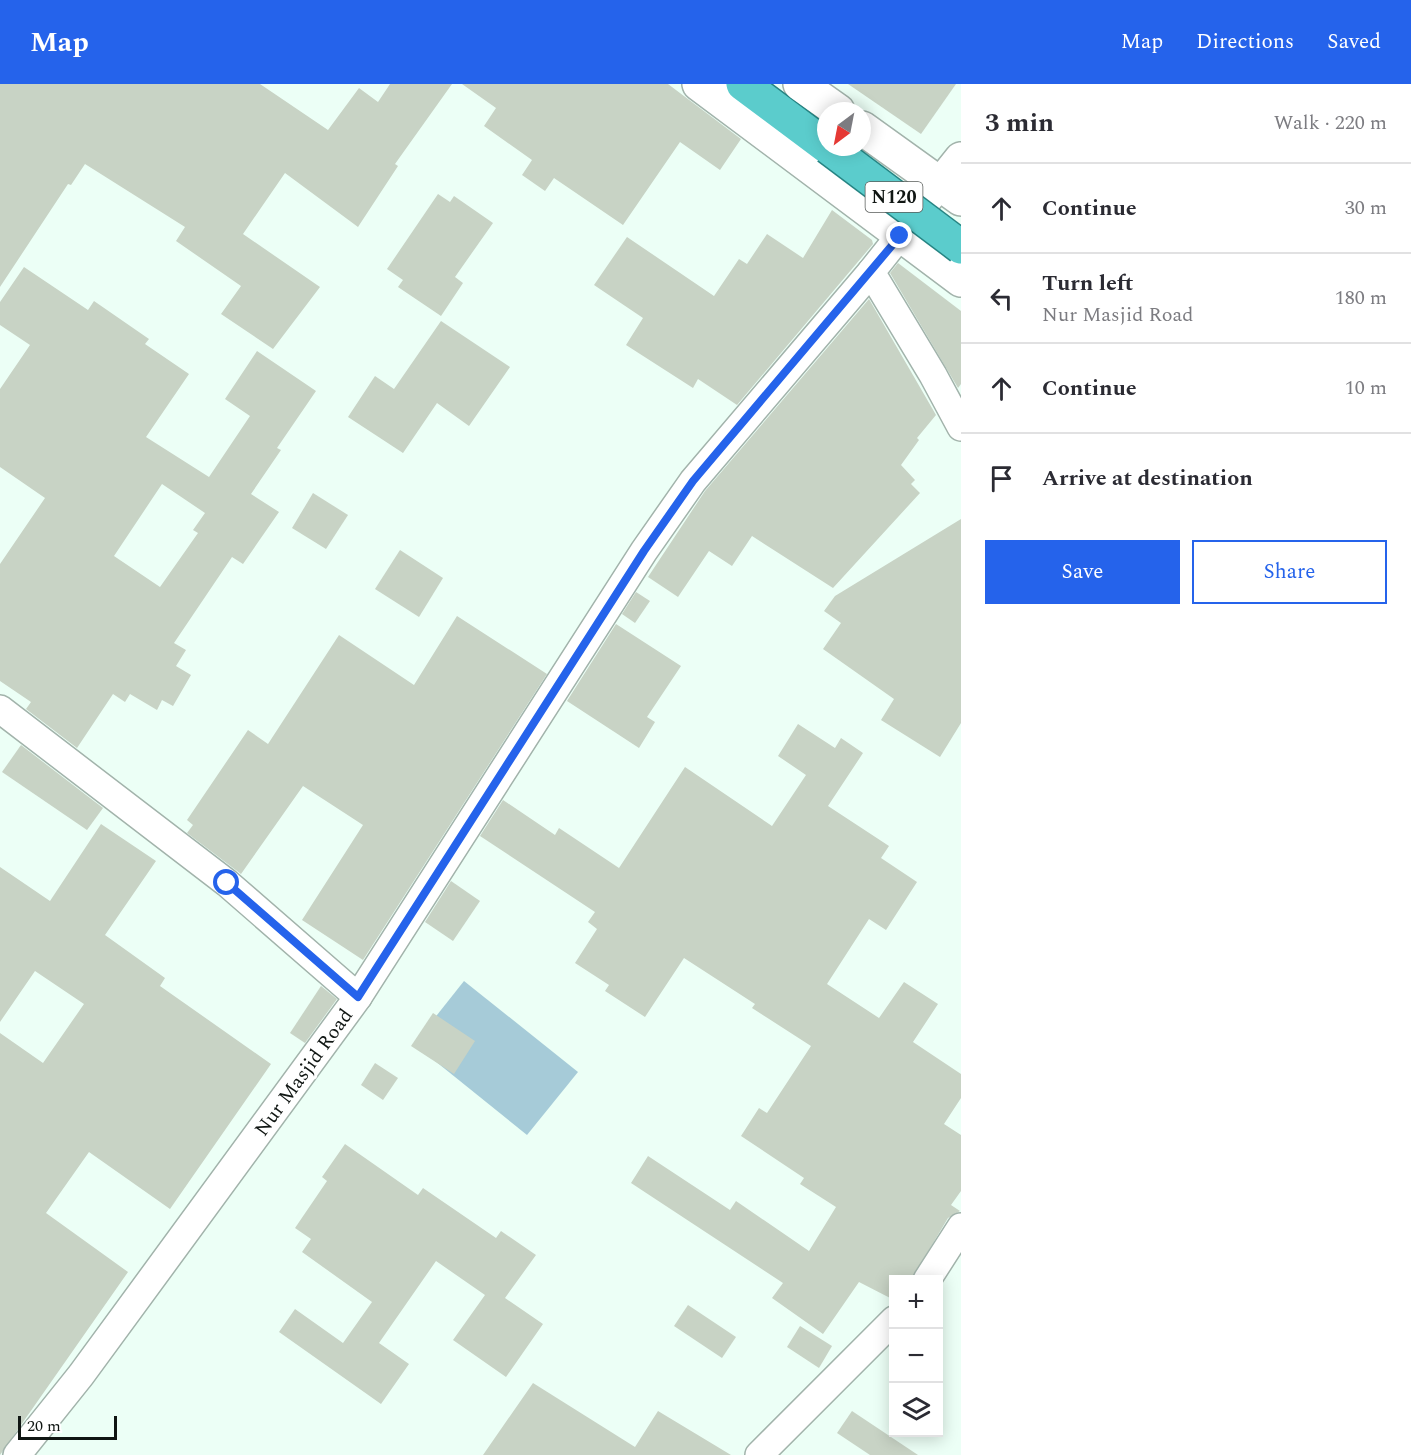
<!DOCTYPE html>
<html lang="en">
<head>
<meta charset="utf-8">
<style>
	:root { --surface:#fff; --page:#f7f7f7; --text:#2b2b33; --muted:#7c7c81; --line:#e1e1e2; --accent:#2563eb }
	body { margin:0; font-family:Spectral,serif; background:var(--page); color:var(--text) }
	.controls { position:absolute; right:18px; bottom:18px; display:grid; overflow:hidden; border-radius:0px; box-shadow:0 3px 15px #0003 }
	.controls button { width:54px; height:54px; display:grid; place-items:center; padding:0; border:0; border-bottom:2px solid var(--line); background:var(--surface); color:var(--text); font:30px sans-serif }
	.compass { position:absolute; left:817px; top:18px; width:54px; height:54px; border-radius:50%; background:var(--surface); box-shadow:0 3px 15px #0003; rotate:212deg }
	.scale { position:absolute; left:18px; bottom:15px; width:99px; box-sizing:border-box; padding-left:6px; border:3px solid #101613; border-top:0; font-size:16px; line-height:21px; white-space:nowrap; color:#101613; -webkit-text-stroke:4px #fff; paint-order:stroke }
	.stop { position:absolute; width:18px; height:18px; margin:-14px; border:4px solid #2563eb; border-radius:50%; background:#fff }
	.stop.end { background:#2563eb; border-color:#fff; box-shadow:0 2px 6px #0008 }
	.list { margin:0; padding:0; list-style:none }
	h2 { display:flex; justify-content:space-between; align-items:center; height:78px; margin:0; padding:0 24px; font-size:26px }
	h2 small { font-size:20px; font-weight:400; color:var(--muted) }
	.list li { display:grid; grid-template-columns:39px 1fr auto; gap:18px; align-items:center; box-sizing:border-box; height:90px; padding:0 24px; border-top:2px solid var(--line) }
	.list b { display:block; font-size:22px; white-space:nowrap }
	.list p { margin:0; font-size:20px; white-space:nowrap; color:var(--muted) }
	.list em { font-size:20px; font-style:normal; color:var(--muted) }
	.actions { display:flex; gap:12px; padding:18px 24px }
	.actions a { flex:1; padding:14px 0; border:2px solid var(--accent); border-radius:0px; text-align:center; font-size:21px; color:var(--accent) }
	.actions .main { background:var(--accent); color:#fff }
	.icon { flex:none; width:33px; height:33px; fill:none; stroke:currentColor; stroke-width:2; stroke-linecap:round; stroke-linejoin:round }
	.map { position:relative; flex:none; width:961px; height:1371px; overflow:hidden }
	header { display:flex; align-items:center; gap:36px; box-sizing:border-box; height:84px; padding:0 30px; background:var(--accent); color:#fff }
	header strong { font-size:28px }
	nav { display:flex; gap:33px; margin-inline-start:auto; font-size:21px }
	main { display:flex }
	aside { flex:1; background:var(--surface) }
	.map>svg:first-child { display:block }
	.water { fill:#a6cbd8 }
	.building { fill:#c8d3c5; fill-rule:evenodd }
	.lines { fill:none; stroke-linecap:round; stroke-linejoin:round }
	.minor-casing { stroke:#a2b3ab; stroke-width:30 }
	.tertiary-casing { stroke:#a2b3ab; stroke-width:36 }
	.trunk-casing { stroke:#268483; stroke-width:36 }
	.minor { stroke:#fff; stroke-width:27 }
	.tertiary { stroke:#fff; stroke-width:33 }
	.trunk { stroke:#5bcccc; stroke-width:33 }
	.trunk-bridge-casing { stroke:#268483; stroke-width:36; stroke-linecap:butt }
	.trunk-bridge { stroke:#5bcccc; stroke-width:33 }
	.route { stroke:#2563eb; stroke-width:8 }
	.labels { text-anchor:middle; stroke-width:6; stroke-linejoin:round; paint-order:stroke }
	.shield { fill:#fff; stroke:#585c5a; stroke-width:1.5 }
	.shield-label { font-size:18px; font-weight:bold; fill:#101613 }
	.street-label { font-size:20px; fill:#101613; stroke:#fff }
</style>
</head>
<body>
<header>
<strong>Map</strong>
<nav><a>Map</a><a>Directions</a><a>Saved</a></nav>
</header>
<main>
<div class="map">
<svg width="961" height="1371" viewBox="0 0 961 1371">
	<rect width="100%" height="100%" fill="#ecfff6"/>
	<!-- water -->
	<path class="water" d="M464,897L578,988L527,1051L414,960Z"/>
	<!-- building -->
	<g class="building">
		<path d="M0,0H260L328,46L359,4L378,18L390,0H452L395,80L398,82L358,143L285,89L243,150L320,203L273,265L221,230L241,202L176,157L185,143L85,80L71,101L68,100L0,203Z"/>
		<path d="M462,0H668L741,55L720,86L680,58L623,141L554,94L545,107L522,91L532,76L484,42L496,24Z"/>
		<path d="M848,0H956L921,50Z"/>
		<path d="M438,110L450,118L454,112L493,139L455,193L463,199L441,232L398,203L403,196L387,185Z"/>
		<path d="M832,126L872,156L873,160L737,321L698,295L693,304L626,261L643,234L594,201L627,153L714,212L739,175L747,180L767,150L803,174Z"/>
		<path d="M898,179L961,227V300L958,304L890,189Z"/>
		<path d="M24,183L88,226L94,217L149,255L145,260L189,290L146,353L209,393L250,332L225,315L257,267L316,307L277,364L281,366L251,410L279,428L243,480L232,473L174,559L186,566L176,582L191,591L173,622L162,616L157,626L130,610L125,618L113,610L77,664L26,625L31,618L0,597V480L45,414L0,383V305L30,261L0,241V218ZM162,400L205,429L193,446L198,449L160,503L114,472Z"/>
		<path d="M869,215L936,331L917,354L919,356L901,381L915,396L911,400L920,409L833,504L752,452L732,482L709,467L678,513L648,493L705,407Z"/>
		<path d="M441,237L510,283L469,342L437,319L403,369L348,333L375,292L394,305Z"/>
		<path d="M313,409L348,431L326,465L292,444Z"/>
		<path d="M961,435V639L940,673L881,636L894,615L823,565L841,539L824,527L835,512Z"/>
		<path d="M400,466L443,494L419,533L375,505Z"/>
		<path d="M636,508L650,517L635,539L622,530Z"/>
		<path d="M457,532L547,590L363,876L302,836L363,741L303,702L241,790L187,749L193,741L187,736L248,646L268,660L339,551L414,601Z"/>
		<path d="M616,540L681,582L647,633L655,638L639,664L567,617Z"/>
		<path d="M798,640L835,664L841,654L863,669L828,722L889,762L881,774L917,798L886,846L869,835L827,900L879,934L904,898L938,920L913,958L961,990V1014L944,1040L961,1051V1107L951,1121L960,1127L948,1134L911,1196H894V1216L859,1198L823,1250L772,1214L783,1199L631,1099L648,1072L730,1126L736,1117L809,1167L836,1123L800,1100L804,1094L741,1052L759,1024L767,1029L811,962L752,924L755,920L684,874L645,933L605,907L609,901L575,879L597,845L588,838L595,828L480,752L503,716L555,751L559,744L619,784L685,683L772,742L806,691L778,672Z"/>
		<path d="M21,661L103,724L87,746L2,688Z"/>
		<path d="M101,740L156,777L105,851L165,894L160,902L271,980L170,1125L89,1068L46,1129L128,1188L0,1371V949L43,979L84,920L35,887L0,938V783L50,817Z"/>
		<path d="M451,797L480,817L453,857L425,838Z"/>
		<path d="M321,902L337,915L305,959L290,949Z"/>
		<path d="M433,929L475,957L454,990L411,962Z"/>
		<path d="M375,979L398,994L383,1016L361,1001Z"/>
		<path d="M345,1060L418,1111L423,1104L496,1154L501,1147L536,1171L505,1214L543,1240L506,1293L453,1256L485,1211L436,1177L379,1259L409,1280L381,1320L279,1248L295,1225L343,1259L372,1218L302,1168L311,1155L295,1144L327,1097L322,1093Z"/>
		<path d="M688,1221L736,1253L722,1274L674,1242Z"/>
		<path d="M800,1242L832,1262L819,1284L787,1263Z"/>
		<path d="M533,1299L635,1363L658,1327L731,1371H483Z"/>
		<path d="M852,1327L918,1371H870L837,1349Z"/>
	</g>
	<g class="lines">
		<defs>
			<g id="minor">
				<path d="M941,100L871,188L933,291L961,343"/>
				<path d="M0,625L227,799L358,913"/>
				<path d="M927,1196L961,1143"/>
				<path d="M17,1371L81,1291L358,913L644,467L693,397L871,188"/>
				<path d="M759,1371L894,1236"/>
			</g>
			<g id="tertiary">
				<path d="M699,0L961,196"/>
				<path d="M800,0L838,27"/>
				<path d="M862,44L961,115"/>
				<path d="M941,100L961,75"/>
			</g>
			<path id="trunk" d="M743,0L826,62"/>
		</defs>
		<!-- minor casing -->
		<use href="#minor" class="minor-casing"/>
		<!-- tertiary casing -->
		<use href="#tertiary" class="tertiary-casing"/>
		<!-- trunk casing -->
		<use href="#trunk" class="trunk-casing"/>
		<!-- minor -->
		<use href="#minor" class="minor"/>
		<!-- tertiary -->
		<use href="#tertiary" class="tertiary"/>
		<!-- trunk -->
		<use href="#trunk" class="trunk"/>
		<defs>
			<path id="trunk-bridge" d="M828,63L961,163"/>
		</defs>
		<!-- trunk-bridge casing -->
		<use href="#trunk-bridge" class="trunk-bridge-casing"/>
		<!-- trunk-bridge -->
		<use href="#trunk-bridge" class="trunk-bridge"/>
	</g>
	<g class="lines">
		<!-- route -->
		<path class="route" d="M227,799L358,913L644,467L693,397L900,152"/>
	</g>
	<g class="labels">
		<!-- shield labels -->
		<rect class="shield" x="865.5" y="98" width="57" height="30" rx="4.5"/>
		<g class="shield-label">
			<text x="894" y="119">N120</text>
		</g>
		<!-- street labels -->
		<g class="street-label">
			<text transform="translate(303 988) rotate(-54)" y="7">Nur Masjid Road</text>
		</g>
	</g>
</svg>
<div class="controls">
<button>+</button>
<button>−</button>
<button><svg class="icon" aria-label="layers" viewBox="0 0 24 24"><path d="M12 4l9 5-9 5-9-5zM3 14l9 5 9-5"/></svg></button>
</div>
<svg class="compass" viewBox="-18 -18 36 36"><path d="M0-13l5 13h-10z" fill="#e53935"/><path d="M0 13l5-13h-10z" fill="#7c7c81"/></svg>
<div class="scale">20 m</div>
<div class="stop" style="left:227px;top:799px"></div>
<div class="stop end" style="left:900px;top:152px"></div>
</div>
<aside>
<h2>3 min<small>Walk · 220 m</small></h2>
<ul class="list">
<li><svg class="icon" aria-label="ahead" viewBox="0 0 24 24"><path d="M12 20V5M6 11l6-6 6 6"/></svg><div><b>Continue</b></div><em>30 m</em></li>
<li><svg class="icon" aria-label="left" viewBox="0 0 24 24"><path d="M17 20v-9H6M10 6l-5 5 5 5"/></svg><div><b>Turn left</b><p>Nur Masjid Road</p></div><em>180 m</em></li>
<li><svg class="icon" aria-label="ahead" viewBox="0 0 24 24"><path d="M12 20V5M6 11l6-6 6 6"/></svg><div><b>Continue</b></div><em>10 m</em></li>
<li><svg class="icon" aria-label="arrive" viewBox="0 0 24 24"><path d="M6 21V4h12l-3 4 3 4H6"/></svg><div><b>Arrive at destination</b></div></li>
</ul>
<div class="actions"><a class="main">Save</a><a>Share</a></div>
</aside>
</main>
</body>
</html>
